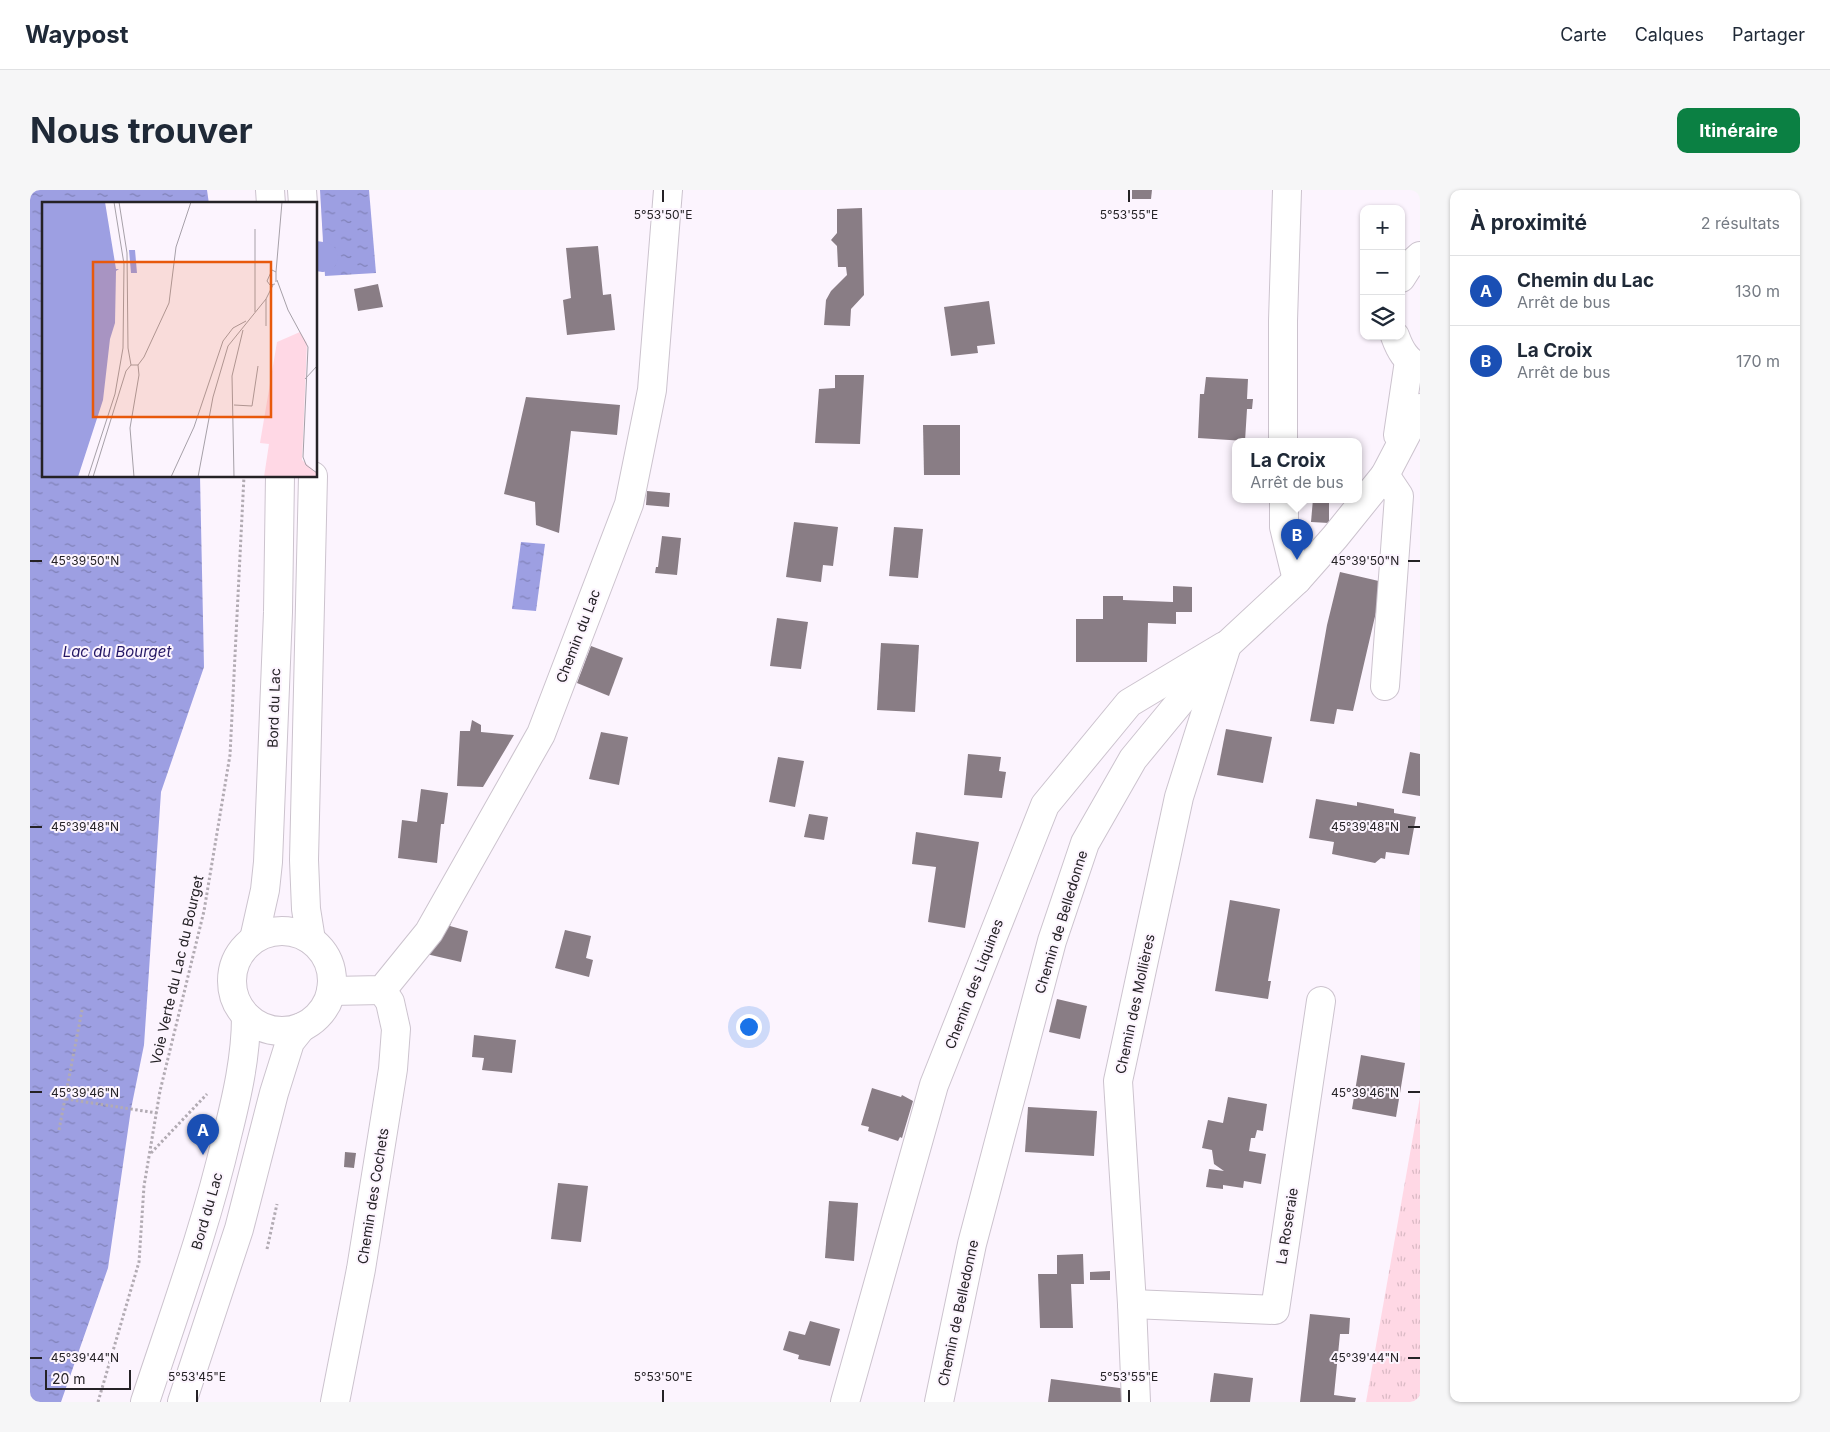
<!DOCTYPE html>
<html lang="fr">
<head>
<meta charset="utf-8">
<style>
	:root { --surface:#fff; --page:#f6f6f7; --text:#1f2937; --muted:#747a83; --line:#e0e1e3; --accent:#0b8043 }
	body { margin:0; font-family:Inter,sans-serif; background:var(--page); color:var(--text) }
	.controls { position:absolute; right:15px; top:15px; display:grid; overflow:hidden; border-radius:10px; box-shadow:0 1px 4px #0004 }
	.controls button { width:45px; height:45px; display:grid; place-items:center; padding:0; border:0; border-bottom:1px solid var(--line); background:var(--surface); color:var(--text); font:25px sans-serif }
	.scale { position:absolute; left:15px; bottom:12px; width:86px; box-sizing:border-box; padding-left:5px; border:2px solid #252226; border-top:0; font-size:14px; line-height:18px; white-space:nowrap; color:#252226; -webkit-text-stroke:4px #fcf4fe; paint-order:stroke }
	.you { position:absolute; left:718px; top:836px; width:18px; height:18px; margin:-12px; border:4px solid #fff; border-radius:50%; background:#1a73e8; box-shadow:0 0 0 8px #1a73e833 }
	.badge { display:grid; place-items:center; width:32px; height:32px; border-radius:50%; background:var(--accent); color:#fff; font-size:16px; font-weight:700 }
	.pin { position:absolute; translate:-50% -41px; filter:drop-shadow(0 1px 2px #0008) }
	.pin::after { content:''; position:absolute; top:26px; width:18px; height:15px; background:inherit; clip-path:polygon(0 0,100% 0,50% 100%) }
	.popup { position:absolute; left:1202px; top:248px; width:130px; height:65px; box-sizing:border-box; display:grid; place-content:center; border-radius:10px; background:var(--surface); filter:drop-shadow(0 1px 4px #0005); font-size:16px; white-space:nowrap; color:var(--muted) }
	.popup b { font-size:19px; color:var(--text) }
	.popup::after { content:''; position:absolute; left:50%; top:100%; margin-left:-10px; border:10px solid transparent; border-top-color:var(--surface) }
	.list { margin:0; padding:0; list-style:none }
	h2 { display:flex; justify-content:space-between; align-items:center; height:65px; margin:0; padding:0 20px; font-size:21px }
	h2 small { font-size:16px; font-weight:400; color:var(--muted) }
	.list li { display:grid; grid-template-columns:32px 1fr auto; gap:15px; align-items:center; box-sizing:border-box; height:70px; padding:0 20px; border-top:1px solid var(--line) }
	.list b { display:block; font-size:19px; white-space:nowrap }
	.list p { margin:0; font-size:16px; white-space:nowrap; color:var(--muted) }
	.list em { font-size:16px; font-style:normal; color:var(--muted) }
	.icon { flex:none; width:28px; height:28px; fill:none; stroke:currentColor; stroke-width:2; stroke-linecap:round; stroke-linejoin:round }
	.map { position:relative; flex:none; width:1390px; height:1212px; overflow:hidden; border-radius:10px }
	header { display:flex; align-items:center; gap:30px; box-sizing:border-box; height:70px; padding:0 25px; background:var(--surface); border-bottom:1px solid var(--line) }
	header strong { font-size:24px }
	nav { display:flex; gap:28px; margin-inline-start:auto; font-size:18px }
	.intro { display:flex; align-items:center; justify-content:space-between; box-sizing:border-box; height:120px; padding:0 30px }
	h1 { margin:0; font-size:35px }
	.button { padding:12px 22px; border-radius:10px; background:var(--accent); color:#fff; font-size:18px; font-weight:700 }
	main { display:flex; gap:30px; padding:0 30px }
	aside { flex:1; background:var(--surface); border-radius:10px; box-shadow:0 1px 4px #0004 }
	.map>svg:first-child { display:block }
	.grass { fill:url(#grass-tufts) }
	.water { fill:url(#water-ripples) }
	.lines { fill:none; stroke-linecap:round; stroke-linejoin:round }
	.canal { stroke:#9d9fe2; stroke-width:30 }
	.building { fill:#897d85 }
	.minor-casing { stroke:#ccc3ce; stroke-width:30 }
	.major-casing { stroke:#ccc3ce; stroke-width:30 }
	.path { stroke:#b2abb3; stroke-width:3; stroke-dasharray:2.5 2.5; stroke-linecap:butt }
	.minor { stroke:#fff; stroke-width:28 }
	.major { stroke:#fff; stroke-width:28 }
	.ticks { fill:none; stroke:#252226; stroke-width:2 }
	.labels { text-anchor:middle; stroke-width:4; stroke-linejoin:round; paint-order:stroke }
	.street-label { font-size:14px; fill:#252226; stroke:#fcf4fe }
	.water-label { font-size:15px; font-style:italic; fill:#251865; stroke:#fcf4fe }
	.inset-road { fill:none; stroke:#a6a0a8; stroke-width:1 }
	.view { fill:#e8590c; fill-opacity:0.15; stroke:#e8590c; stroke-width:2.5 }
	.inset-edge { fill:none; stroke:#252226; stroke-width:2.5 }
	.ticks-label { font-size:12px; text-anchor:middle; fill:#252226; stroke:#fcf4fe; stroke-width:4; stroke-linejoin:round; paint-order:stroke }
</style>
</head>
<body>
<header>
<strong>Waypost</strong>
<nav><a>Carte</a><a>Calques</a><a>Partager</a></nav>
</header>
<div class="intro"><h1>Nous trouver</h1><a class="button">Itinéraire</a></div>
<main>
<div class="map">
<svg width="1390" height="1212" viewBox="0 0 1390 1212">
	<defs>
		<pattern id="grass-tufts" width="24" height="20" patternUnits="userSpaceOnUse" patternTransform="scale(1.25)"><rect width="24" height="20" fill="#ffd8e5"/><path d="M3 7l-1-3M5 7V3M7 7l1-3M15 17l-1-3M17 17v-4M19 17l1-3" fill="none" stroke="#dab9c4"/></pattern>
		<pattern id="water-ripples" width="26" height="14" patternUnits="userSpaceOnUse" patternTransform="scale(1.25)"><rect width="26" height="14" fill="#9d9fe2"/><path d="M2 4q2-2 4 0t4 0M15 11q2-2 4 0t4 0" fill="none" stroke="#8081b7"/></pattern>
	</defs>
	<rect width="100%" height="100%" fill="#fcf4fe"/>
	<!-- grass -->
	<path class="grass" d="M1390,907V1212H1336Z"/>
	<!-- water -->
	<g class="water">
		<path d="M0,0H177L179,14H14V286H170L174,477L131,602L114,855L101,919L78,1078L31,1212H0Z"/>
		<path d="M290,0H339L346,83L295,86Z"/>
		<path d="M491,352L515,354L506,421L482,419Z"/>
	</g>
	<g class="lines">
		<!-- canal -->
		<path class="canal" d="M286,66L293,67"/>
	</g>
	<!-- building -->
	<g class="building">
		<path d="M1102,0H1122L1121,9H1102Z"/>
		<path d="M832,18L834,105L821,119L820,136L794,135L796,110L801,101L817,85L816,77H808L807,56L801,50L807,43V19Z"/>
		<path d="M568,56L573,105L581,104L585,140L537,145L533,110L541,108L536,58Z"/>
		<path d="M348,94L353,117L328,121L324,99Z"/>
		<path d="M959,111L965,154L947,156L948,163L921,166L914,117Z"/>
		<path d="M805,185H834L830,254L785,253L789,199L805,198Z"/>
		<path d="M1176,187L1218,189L1217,209H1223L1222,219H1217L1215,251L1168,248L1170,204H1174Z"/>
		<path d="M496,207L590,215L587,245L541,241L529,343L506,335L505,312L474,304Z"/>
		<path d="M893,235H930V285H894Z"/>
		<path d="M617,301L640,303L639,317L616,315Z"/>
		<path d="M1283,309L1299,310V333L1281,332Z"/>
		<path d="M764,332L808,337L803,376L793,375L791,392L756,387Z"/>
		<path d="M864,337L893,339L888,388L859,386Z"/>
		<path d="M632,346L651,348L647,385L625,383L626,377H628Z"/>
		<path d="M1310,382L1353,392L1323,521L1307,519L1304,534L1280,531L1297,435Z"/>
		<path d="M1143,396L1162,397V422H1146V434L1118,433L1117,472H1046V429H1073V406H1093V410L1143,412Z"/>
		<path d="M747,428L778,432L771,479L740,476Z"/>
		<path d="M851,453L889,455L885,522L847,520Z"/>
		<path d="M561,456L593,468L579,506L547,493Z"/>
		<path d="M442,530L451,535V542L484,545L453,597L427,596L430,541H440Z"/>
		<path d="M1196,539L1242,547L1233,593L1187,585Z"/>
		<path d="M571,542L598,547L589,595L559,589Z"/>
		<path d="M1380,562L1390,564V606L1372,603Z"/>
		<path d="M938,564L971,567L969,581L976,582L972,608L934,605Z"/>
		<path d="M748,567L774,571L765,617L739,612Z"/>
		<path d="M391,599L418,603L414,634H411L407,673L368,668L372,630L387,632Z"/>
		<path d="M1286,609L1327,616V612L1364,619V623L1386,627L1379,665L1356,662L1355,669L1351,668L1345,673L1302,664L1304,652L1279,648Z"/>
		<path d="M779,624L798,627L794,650L774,647Z"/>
		<path d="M886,642L949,652L935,738L898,732L906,677L882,674Z"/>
		<path d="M1200,710L1250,719L1238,791H1241L1238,809L1185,801Z"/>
		<path d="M413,729L422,731L420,736L438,741L431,772L392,763Z"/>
		<path d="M535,740L561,746L556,768L563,770L559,787L525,778Z"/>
		<path d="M1027,809L1057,816L1050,849L1019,842Z"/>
		<path d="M444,845L486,850L482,883L452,880L454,868L442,867Z"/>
		<path d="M1331,865L1375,873L1366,927L1322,919Z"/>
		<path d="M842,898L871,907L872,905L883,911L872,948L870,947L868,951L838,941L839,937L831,935Z"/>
		<path d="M1198,907L1237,914L1233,941L1227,940L1225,948H1221L1219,961L1236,964L1231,994L1214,991L1213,998L1193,995V999L1176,997L1179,979L1194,981L1184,974L1182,960L1172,958L1178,930L1193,933Z"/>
		<path d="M998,917L1067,921L1064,966L995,962Z"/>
		<path d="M315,962L326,963L324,978L314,977Z"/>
		<path d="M528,993L558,996L551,1052L521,1049Z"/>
		<path d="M799,1011L828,1013L824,1071L795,1068Z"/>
		<path d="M1053,1064L1054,1094H1041L1043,1138H1010L1008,1084H1027V1065Z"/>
		<path d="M1080,1081V1090H1060V1082Z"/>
		<path d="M1280,1124L1320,1128L1319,1144H1310L1304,1205L1326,1208L1325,1212H1270Z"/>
		<path d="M780,1131L810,1139L800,1176L768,1169L769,1165L753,1160L759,1141L775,1145Z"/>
		<path d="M1184,1183L1223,1188L1220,1212H1180Z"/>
		<path d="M1021,1189L1097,1199V1212H1018Z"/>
	</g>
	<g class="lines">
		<defs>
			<g id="minor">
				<path d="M1253,251V131L1257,0"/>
				<path d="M1254,309V337L1267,390"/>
				<path d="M1355,496L1369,306L1355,285"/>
				<path d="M301,801L352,800L399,742L511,544L599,314L622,200L638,0"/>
				<path d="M1102,1114L1245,1120L1291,811"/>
				<path d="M305,1212L331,1079L363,879L366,839L360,812L352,800"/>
				<path d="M815,1212L904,895L1015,615L1099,513L1194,456"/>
				<path d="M1106,1212L1102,1114L1088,891L1149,607L1197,455"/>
			</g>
			<g id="major">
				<path d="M240,0L241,14"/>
				<path d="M272,0L273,14"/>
				<path d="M1371,88L1378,77L1390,66"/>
				<path d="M1365,146C1370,160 1376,171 1390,177"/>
				<path d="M1368,245L1379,171"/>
				<circle cx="252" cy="791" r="50"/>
				<path d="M224,749L235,700L238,672L248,422L250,286"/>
				<path d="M281,750L276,719L274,670L283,286"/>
				<path d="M115,1212C144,1124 176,1037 197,946C207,906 216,867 216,826"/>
				<path d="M152,1212L209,1039L244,903L260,852L272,837"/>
				<path d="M909,1212L942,1054L1022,751L1055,653L1103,569L1197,455L1267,390L1305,347L1355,285L1390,218"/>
			</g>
		</defs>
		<!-- minor casing -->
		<use href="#minor" class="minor-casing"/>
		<!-- major casing -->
		<use href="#major" class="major-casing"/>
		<!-- path -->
		<g class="path">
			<path d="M36,909L127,923"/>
			<path d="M29,940L52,820"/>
			<path d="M121,963L177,904"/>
			<path d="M237,1059L247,1014"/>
			<path d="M68,1212L109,1072L114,996L130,901L174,721L200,565L214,286"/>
		</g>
		<!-- minor -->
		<use href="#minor" class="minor"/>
		<!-- major -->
		<use href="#major" class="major"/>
	</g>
	<!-- ticks -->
	<path class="ticks" d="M633,0V12M1099,0V12M0,371H12M1378,371H1390M0,637H12M1378,637H1390M0,902H12M1378,902H1390M0,1168H12M1378,1168H1390M167,1200V1212M633,1200V1212M1099,1200V1212"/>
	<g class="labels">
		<!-- street labels -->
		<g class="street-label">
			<text transform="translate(548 446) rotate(-69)" y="5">Chemin du Lac</text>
			<text transform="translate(244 518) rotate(-88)" y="5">Bord du Lac</text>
			<text transform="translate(1031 732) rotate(-73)" y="5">Chemin de Belledonne</text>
			<text transform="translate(147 780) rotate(-77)" y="5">Voie Verte du Lac du Bourget</text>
			<text transform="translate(944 794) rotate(-69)" y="5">Chemin des Liquines</text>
			<text transform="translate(1105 814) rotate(-78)" y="5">Chemin des Mollières</text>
			<text transform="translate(343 1006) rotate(-81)" y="5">Chemin des Cochets</text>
			<text transform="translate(177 1021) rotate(-74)" y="5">Bord du Lac</text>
			<text transform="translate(1257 1036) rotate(-81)" y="5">La Roseraie</text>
			<text transform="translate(928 1123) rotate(-78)" y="5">Chemin de Belledonne</text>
		</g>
		<!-- water labels -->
		<g class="water-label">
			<text x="87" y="467">Lac du Bourget</text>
		</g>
	</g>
	<!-- overview -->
	<g transform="translate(12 12)">
		<rect width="275" height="275" fill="#fcf4fe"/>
		<path d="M258,130L265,141L260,258L275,271V275H222L227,242L218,241L235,140Z" fill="#ffd8e5"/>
		<path d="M0,0H63L74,67H77L74,69L73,121L68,137L61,198L36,275H0ZM87,48H93L95,71H89Z" fill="#9d9fe2"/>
		<path class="inset-road" d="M213,27V110M234,70L240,0M235,78L246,108L266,145L261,255L264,263L275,271M233,82L228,83L225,79L230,68L234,70V80M224,124V97M89,163H96L102,155L127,101L134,45L149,0M263,177L275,164M192,203L210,204L216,164M46,275L73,192L81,146L82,62L72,0M51,275L84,169L89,163L86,146L85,51L77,0M92,275L88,226L97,173L96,163M129,275L152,225L181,139L191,126L204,119M156,275L171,195L186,144L224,97L231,83M192,275L190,174L201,128"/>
		<path class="view" d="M51,60H229V215H51Z"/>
		<rect width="275" height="275" class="inset-edge"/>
	</g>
	<g class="ticks-label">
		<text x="633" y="29">5°53'50"E</text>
		<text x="1099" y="29">5°53'55"E</text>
		<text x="55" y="375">45°39'50"N</text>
		<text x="1335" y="375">45°39'50"N</text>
		<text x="55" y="641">45°39'48"N</text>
		<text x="1335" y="641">45°39'48"N</text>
		<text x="55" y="907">45°39'46"N</text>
		<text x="1335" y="907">45°39'46"N</text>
		<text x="55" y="1172">45°39'44"N</text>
		<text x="1335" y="1172">45°39'44"N</text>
		<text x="167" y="1191">5°53'45"E</text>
		<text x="633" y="1191">5°53'50"E</text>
		<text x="1099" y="1191">5°53'55"E</text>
	</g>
</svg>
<div class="controls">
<button>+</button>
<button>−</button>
<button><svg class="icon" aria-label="layers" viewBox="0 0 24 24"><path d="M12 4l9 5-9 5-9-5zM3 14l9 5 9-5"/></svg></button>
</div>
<div class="scale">20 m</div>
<div class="you"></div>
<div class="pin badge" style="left:173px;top:965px;background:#1a4fb4">A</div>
<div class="pin badge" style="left:1267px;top:370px;background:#1a4fb4">B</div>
<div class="popup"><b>La Croix</b>Arrêt de bus</div>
</div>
<aside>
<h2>À proximité<small>2 résultats</small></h2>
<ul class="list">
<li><span class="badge" style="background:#1a4fb4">A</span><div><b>Chemin du Lac</b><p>Arrêt de bus</p></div><em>130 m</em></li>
<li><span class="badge" style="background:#1a4fb4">B</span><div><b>La Croix</b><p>Arrêt de bus</p></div><em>170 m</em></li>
</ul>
</aside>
</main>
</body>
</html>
